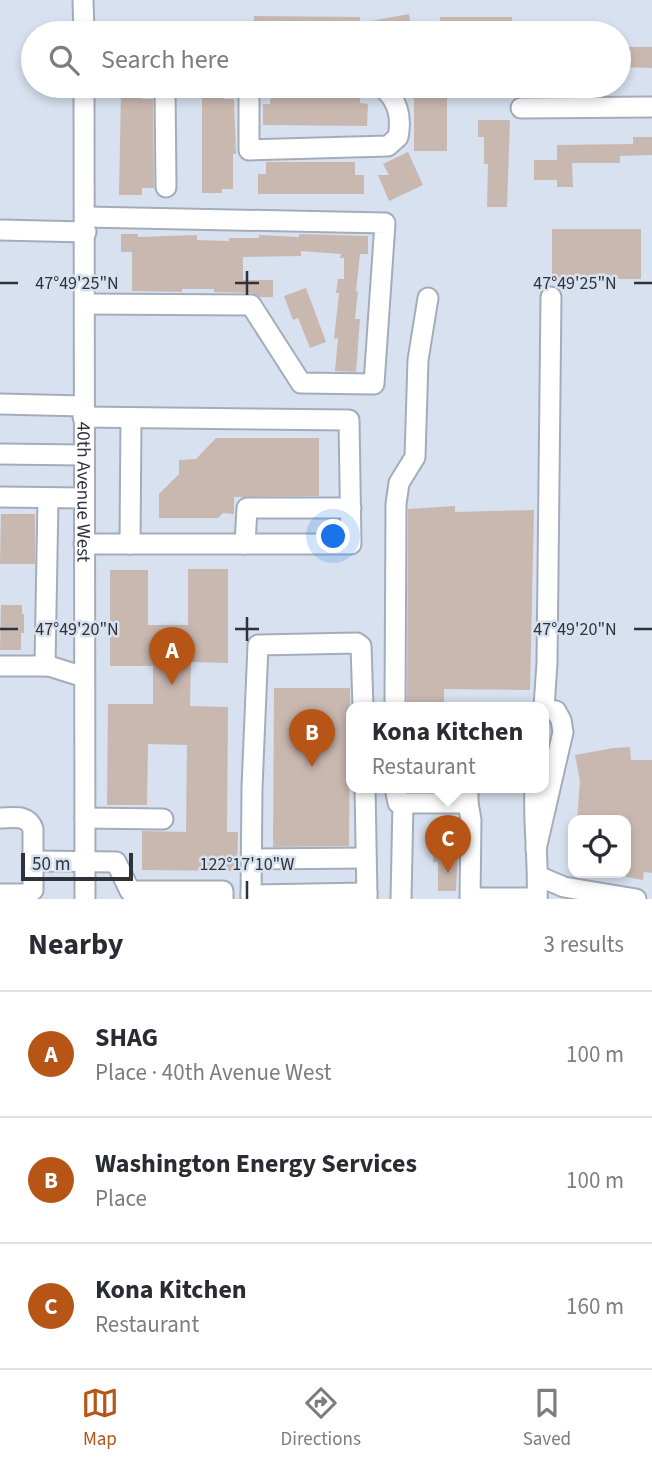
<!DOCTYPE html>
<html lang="en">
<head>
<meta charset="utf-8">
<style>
	:root { --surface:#fff; --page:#f2f2f3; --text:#2b2b33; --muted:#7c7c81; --line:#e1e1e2; --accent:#b65516 }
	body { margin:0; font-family:"Source Sans 3",sans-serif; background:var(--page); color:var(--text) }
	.controls { position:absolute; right:21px; bottom:21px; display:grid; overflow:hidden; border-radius:14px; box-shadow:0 4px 10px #0003 }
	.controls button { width:63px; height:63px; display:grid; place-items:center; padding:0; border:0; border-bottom:2px solid var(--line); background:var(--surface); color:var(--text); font:35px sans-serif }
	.scale { position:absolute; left:21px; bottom:18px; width:112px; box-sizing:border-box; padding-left:7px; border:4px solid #2f3339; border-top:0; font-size:19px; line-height:24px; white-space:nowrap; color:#2f3339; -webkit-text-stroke:5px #d7e1ef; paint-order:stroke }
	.you { position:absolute; left:334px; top:537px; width:24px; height:24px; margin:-18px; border:5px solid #fff; border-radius:50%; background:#1a73e8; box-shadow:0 0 0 10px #1a73e833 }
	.badge { display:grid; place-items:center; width:46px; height:46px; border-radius:50%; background:var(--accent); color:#fff; font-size:23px; font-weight:700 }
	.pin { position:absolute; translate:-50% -58px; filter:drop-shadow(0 2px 4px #0008) }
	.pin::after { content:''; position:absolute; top:37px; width:24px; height:21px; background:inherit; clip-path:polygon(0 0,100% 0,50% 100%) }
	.popup { position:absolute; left:346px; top:702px; width:203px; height:91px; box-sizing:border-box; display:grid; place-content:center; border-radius:14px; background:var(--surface); filter:drop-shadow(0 2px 5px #0005); font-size:23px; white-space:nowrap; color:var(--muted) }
	.popup b { font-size:26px; color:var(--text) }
	.popup::after { content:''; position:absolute; left:50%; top:100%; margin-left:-14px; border:14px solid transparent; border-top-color:var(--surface) }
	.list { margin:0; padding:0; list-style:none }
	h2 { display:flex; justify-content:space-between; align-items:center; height:91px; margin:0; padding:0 28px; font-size:30px }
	h2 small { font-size:23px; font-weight:400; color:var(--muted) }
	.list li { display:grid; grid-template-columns:46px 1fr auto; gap:21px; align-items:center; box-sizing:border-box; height:126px; padding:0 28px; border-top:2px solid var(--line) }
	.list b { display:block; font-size:26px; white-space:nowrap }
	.list p { margin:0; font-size:23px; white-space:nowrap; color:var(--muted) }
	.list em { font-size:23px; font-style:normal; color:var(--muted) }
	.icon { flex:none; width:38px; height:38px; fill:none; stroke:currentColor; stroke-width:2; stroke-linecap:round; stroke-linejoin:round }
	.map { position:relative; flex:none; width:652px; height:899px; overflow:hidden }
	.search { position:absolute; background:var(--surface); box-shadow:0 4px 10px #0003; left:21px; right:21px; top:21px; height:77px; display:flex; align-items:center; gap:18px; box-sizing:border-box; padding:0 24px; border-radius:38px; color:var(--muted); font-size:26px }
	.sheet { height:469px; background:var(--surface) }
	nav { display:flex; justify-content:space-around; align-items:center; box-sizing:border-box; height:98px; border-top:2px solid var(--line); background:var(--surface); font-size:19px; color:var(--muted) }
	nav a { display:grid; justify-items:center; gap:4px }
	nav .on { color:var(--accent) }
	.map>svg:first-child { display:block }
	.building { fill:#c9b8b0 }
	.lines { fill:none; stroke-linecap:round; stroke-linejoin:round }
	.minor-casing { stroke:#a3adba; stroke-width:23 }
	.minor { stroke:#fff; stroke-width:19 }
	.ticks { fill:none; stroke:#2f3339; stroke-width:2.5 }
	.labels { text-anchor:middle; stroke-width:5; stroke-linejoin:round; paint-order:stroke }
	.street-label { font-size:19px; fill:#2f3339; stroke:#d7e1ef }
	.ticks-label { font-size:18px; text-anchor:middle; fill:#2f3339; stroke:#d7e1ef; stroke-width:5; stroke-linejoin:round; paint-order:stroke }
</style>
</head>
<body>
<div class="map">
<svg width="652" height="899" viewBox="0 0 652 899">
	<rect width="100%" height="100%" fill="#d7e1ef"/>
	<!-- building -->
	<g class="building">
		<path d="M409,14L412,33H254V16L360,17V23Z"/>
		<rect x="440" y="17" width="72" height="16"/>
		<path d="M619,47H652V68L619,67Z"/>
		<path d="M423,86H447V151H414V90H423Z"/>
		<path d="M121,91H142V99H153L154,188H142V195H119Z"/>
		<path d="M271,91L360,93V103L368,104L367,126L263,125V104H270Z"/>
		<path d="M202,92H224V99H234L236,154H233V189H222V193H202Z"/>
		<path d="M478,120H510L507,207H487L488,164H484V137H478Z"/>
		<path d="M633,137H652V155L620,156V163H572L573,187H557V180H534V160H557V145L633,144Z"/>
		<path d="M408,152L423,185L389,201L378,175H389L383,164Z"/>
		<path d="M266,162H355V175H364V194H258V174H266Z"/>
		<rect x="552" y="229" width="89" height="50"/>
		<path d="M121,234H138V237L197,235V240L229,241V238H259V235L299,237V234L368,236V254H360L356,291L358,292L355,319H360L356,372L335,371L338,338L334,339L339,293H336L338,279H344V258H340L341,254L301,251V256L243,257V280H273V297H260L251,293L214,292V289H182V292L132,291V252H121Z"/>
		<path d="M306,288L326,342L310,348L298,318L293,320L284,296Z"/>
		<path d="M216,438H319V496L234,497V514L223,513L218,518H159V494L179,474V460L196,459Z"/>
		<path d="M455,506V512L534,510L530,690L444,689V707H407L408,509Z"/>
		<path d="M1,514H35V564H0Z"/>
		<path d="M188,569H228V663L191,662L190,706L228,707L227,832H238L237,871L142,870V831L186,832L187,745L148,744L147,805H107L108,704H153V666H110V570H148V625H188Z"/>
		<path d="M1,605H22V614H24V633H21V650H0Z"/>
		<path d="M274,688H350L349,846L273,847Z"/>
		<path d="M630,747L631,760H652V873L644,872L643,880L626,877V820H577L580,781L575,755L614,748Z"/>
		<path d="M434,835H459L456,891H438V862H433Z"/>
	</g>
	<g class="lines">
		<defs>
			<g id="minor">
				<path d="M83,0L84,33"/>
				<path id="s1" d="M84,86L85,899"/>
				<path d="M165,86L166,187"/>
				<path d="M249,86V150L388,146L398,137C402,117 398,98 380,86"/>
				<path d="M521,108L652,107"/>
				<path d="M0,230L86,232"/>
				<path d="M85,304L251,305L301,383L374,384L385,223L86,217"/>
				<path d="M0,404L84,406"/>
				<path d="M83,417L349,420L351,544H84"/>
				<path d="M0,454L83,455"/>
				<path d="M0,497L83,498"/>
				<path d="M130,544L131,418"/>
				<path d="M245,544L247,508H351"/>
				<path d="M0,666H49L84,677"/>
				<path d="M45,666L48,498"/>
				<path d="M395,707L396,504L399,483L415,457L418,360L428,298"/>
				<path d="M544,707L547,663L551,297"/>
				<path d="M365,787L367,899"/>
				<path d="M395,787L398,803H468V787"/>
				<path d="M535,787C533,825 539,862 537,899"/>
				<path d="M468,803L471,820L470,898H537"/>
				<path d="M0,818C14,818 28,814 33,829V890L28,894H0"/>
				<path d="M85,818L163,819"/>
				<path d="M536,849L563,732L561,720L556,711L544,709"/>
				<path d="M252,859L366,858"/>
				<path d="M33,861L116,862L130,891H223V899"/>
				<path d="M538,876L564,887L636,899"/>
				<path d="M251,895L367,893"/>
				<path d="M251,899L252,788L258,645L357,643L361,646L363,707"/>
				<path d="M401,899L403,803"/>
			</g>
		</defs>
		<!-- minor casing -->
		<use href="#minor" class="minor-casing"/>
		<!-- minor -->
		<use href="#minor" class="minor"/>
	</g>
	<!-- ticks -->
	<path class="ticks" d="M247,271V295M0,283H18M235,283H259M634,283H652M247,617V641M0,629H18M235,629H259M634,629H652M247,881V899"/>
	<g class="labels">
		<!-- street labels -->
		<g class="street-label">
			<text dy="7" stroke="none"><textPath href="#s1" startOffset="406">40th Avenue West</textPath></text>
		</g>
	</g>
	<g class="ticks-label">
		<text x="77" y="289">47°49'25"N</text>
		<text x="575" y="289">47°49'25"N</text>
		<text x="77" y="635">47°49'20"N</text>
		<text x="575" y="635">47°49'20"N</text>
		<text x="247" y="870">122°17'10"W</text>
	</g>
</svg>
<div class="controls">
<button><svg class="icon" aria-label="locate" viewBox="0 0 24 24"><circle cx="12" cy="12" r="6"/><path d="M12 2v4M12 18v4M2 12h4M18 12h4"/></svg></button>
</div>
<div class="scale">50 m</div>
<div class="you"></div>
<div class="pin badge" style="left:172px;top:685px">A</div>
<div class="pin badge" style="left:312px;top:767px">B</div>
<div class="pin badge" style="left:448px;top:873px">C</div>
<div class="popup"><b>Kona Kitchen</b>Restaurant</div>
<div class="search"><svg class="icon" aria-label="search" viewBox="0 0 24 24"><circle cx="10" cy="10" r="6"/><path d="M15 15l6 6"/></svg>Search here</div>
</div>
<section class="sheet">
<h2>Nearby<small>3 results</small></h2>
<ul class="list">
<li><span class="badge">A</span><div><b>SHAG</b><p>Place · 40th Avenue West</p></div><em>100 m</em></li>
<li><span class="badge">B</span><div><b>Washington Energy Services</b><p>Place</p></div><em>100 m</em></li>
<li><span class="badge">C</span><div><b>Kona Kitchen</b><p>Restaurant</p></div><em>160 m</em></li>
</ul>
</section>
<nav>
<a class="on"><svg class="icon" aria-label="map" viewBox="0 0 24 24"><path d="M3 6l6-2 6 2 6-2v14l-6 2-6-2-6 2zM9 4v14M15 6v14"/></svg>Map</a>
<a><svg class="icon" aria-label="directions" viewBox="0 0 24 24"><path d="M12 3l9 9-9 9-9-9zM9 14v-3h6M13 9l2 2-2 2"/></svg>Directions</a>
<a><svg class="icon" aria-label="saved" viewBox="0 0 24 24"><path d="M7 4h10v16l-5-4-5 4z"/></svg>Saved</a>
</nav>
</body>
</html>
